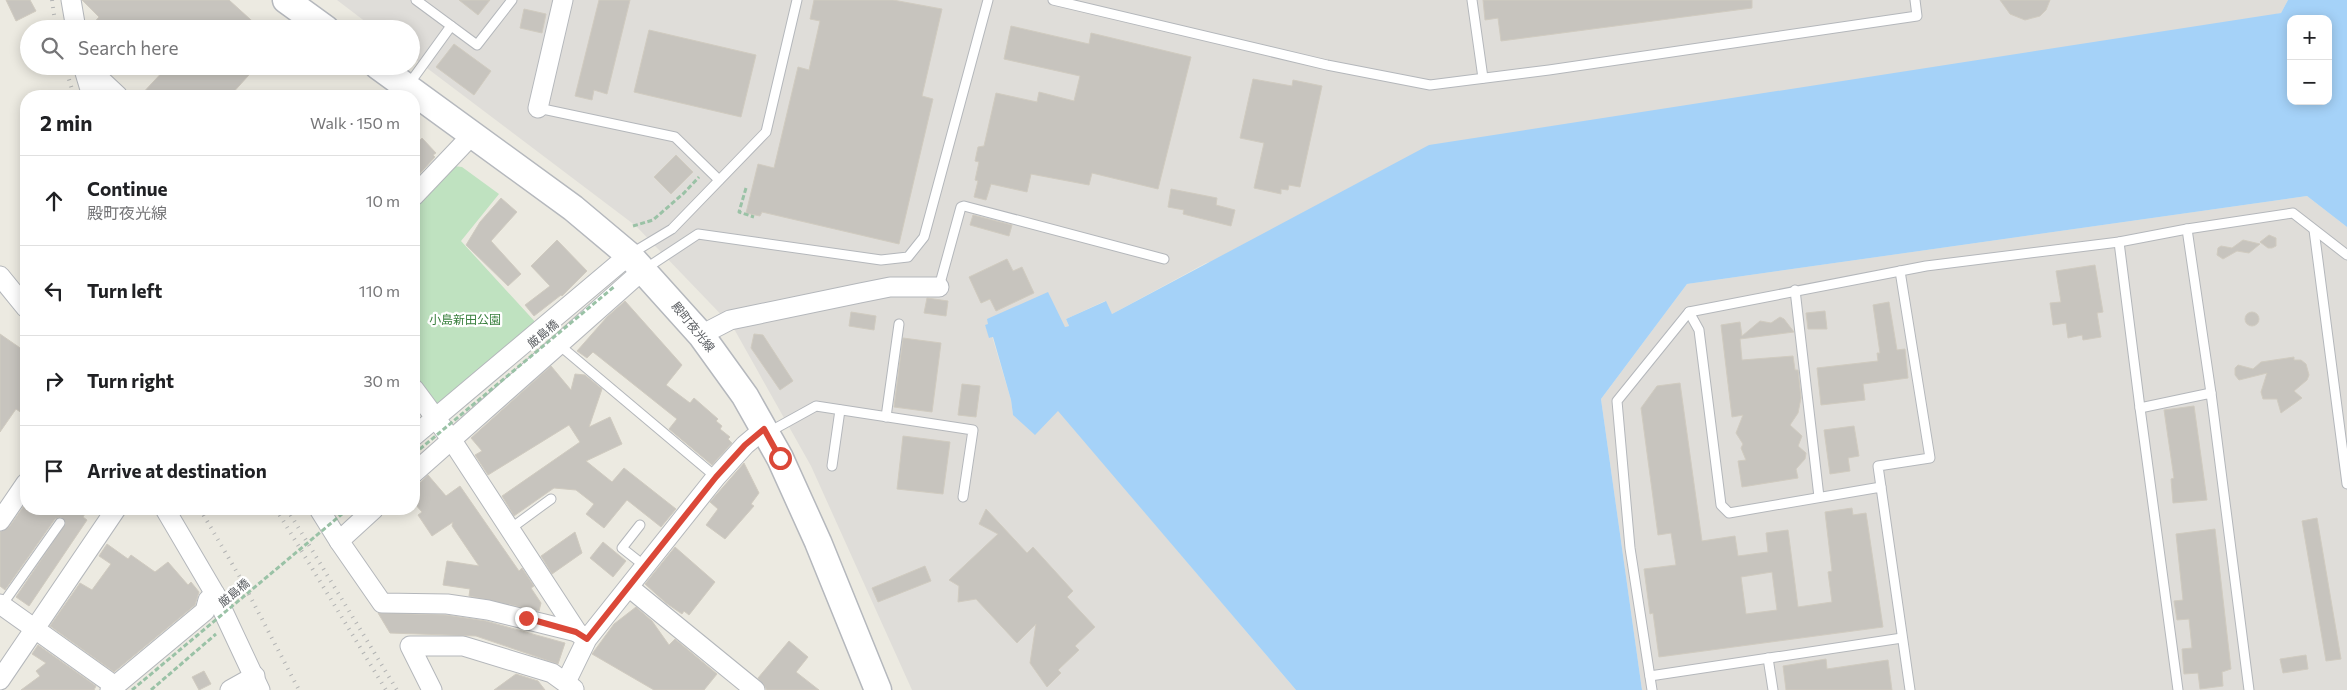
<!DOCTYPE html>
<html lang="en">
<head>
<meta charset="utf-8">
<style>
	:root { --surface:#fff; --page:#f6f6f6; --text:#202124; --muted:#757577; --line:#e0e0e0 }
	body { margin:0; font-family:Commissioner,"Noto Sans JP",sans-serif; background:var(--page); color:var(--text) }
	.controls { position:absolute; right:15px; top:15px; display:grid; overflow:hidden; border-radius:10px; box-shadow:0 2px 12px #0003 }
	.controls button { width:45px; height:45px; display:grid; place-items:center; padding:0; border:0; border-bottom:1px solid var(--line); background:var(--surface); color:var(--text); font:25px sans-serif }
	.stop { position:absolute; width:15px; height:15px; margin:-11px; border:4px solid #db4838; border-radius:50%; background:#fff }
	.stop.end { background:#db4838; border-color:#fff; box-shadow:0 1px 5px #0008 }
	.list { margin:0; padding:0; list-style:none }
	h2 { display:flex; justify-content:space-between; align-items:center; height:65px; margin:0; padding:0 20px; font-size:21px }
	h2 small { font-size:16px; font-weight:400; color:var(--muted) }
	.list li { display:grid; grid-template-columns:32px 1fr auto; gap:15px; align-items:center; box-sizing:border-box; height:90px; padding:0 20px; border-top:1px solid var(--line) }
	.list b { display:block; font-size:19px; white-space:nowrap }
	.list p { margin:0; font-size:16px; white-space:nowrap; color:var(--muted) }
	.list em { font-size:16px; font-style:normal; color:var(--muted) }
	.icon { flex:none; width:28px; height:28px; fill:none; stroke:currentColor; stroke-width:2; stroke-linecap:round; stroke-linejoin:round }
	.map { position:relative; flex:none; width:2347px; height:690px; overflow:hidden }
	.search { position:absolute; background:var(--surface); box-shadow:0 2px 12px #0003; left:20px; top:20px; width:400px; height:55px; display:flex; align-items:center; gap:12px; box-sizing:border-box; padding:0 18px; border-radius:28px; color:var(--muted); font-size:19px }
	.panel { position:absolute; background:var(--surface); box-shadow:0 2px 12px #0003; left:20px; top:90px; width:400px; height:425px; border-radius:20px }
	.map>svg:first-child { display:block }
	.industrial { fill:#dfddd9 }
	.green { fill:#bfe2c0 }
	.water { fill:#a5d2f8; fill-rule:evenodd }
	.building { fill:#c7c4be; stroke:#d0cbc0; fill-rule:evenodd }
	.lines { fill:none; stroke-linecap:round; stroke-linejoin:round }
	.lane-casing { stroke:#b4b7bb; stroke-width:11 }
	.street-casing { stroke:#b4b7bb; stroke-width:21 }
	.secondary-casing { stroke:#b5b8bd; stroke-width:29 }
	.path { stroke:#9ac2a6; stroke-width:3; stroke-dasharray:5 2.5; stroke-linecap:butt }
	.lane { stroke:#fff; stroke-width:9 }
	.street { stroke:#fff; stroke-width:19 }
	.secondary { stroke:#fff; stroke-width:26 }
	.rail { stroke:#b2b3b3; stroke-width:4; stroke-dasharray:1 6; stroke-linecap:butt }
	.path-bridge { stroke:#9ac2a6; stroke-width:3; stroke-dasharray:5 2.5; stroke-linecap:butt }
	.route { stroke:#db4838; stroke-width:6 }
	.labels { text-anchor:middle; stroke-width:4.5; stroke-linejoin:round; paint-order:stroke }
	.park-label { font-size:12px; fill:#3a803f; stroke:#fff }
	.street-label { font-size:12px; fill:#5a5d61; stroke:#fff }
</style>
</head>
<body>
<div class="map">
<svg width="2347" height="690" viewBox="0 0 2347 690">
	<rect width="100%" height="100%" fill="#eceae1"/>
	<!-- industrial -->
	<g class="industrial">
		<path d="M337,0H2288L2281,13L1206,263L1112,314L1105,301L1066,319L1069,326L1065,327L985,325L990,338L992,336L1011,400L1013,415L1058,410L1296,690H912L811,466L733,327L636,226L411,56V29H375Z"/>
		<path d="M2307,196L2347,227V690H1642L1601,399L1687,284Z"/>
	</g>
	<!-- green -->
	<path class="green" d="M454,166L462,167L499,194L461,241L538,325L438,411L414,378V206Z"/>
	<!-- water -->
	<path class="water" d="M2288,0H2347V227L2307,196L1687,284L1601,399L1642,690H1296L1058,411L1035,435L1013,415L1011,400L993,337L989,338L985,325L988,324L987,319L1048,292L1065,327L1069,326L1066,319L1106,301L1112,314L1429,145L2281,13ZM2291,19H2328V101H2291Z"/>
	<!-- building -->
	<g class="building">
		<path d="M6,0H30L36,11L16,21Z"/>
		<path d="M82,0H229L261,29H88L99,17Z"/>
		<path d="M459,0H490L478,15Z"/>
		<path d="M599,0H630L607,94L594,90L592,100L575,96Z"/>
		<path d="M814,0H893L942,9L922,96L933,99L899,244L762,212L760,216L746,213L758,164L774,168L798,67L809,70L820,21L810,19Z"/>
		<path d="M1483,0H1752V8L1501,41L1498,18L1485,20Z"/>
		<path d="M2000,0H2050L2046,10L2040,16L2025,20L2010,14Z"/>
		<path d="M524,9L546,14L542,33L520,28Z"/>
		<path d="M1011,26L1089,44L1091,33L1191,57L1158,189L1092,173L1089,185L1031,174L1027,192L991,184L986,200L974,197L978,181L975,180L979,162L975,161L978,147L984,146L996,93L1037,102L1039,92L1074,101L1080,76L1004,59Z"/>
		<path d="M649,30L756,55L741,117L634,92Z"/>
		<path d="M454,44L491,71L474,95L436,67Z"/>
		<path d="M168,66H257L230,96H140Z"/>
		<path d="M1253,79L1292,86L1293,80L1322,86L1300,187L1289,185L1288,190L1281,189V194L1254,188L1264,143L1240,138Z"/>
		<path d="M422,138L436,153L433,155L435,157L414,180V146Z"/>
		<path d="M676,155L693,172L671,194L654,177Z"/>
		<path d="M1171,189L1217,198L1216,205L1235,210L1231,226L1183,214L1184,210L1168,207Z"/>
		<path d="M501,198L517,212L491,241L521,274L508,286L466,245L480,222Z"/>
		<path d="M973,215L1012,225L1009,236L970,225Z"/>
		<path d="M2269,235L2276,238V246L2272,248H2268L2260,242Z"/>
		<path d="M557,240L587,271L562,296L561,295L534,316L525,305L550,286L531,266Z"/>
		<path d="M2243,240L2260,244L2249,253L2237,251L2223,259L2217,255L2218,248L2221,246L2232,248Z"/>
		<path d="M1007,259L1013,271L1022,267L1034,293L996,311L990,299L981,303L969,277Z"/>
		<path d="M2095,265L2103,312L2097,313L2101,337L2083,340L2082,335L2068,338L2066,323L2053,325L2050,303L2061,302L2056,271Z"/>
		<path d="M927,298L948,301L946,316L924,313Z"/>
		<path d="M625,301L682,365L666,385L690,403L694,398L718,419L716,421L722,426L720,429L730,437L728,439L732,443L712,465L669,429L677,419L593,352L587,358L577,351L607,317Z"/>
		<path d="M1889,302L1897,350L1905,349L1908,378L1863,384L1865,400L1821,405L1817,368L1878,361L1877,353H1880L1873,305Z"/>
		<path d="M1825,311L1827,329H1808L1806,313Z"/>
		<path d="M851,312L876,316L874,330L849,326Z"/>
		<circle cx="2252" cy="319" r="7"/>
		<path d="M1780,317L1784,319L1794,332L1740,339L1742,360L1793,356L1795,370H1798L1801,398L1798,413L1790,425L1802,436L1798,446L1806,453L1805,459L1796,469L1798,478L1742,487L1738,461L1746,460L1741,448L1743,444L1736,433L1743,415L1732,417L1721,325L1740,322L1742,336L1760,321L1771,323Z"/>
		<path d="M0,334L26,352V416L16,409L0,432Z"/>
		<path d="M754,334L763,335L793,381L780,390L751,348Z"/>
		<path d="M903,338L941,343L932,412L894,407Z"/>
		<path d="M2294,357V360H2301L2306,364L2309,375L2307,380L2294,391L2302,398L2281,413L2277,399H2263L2261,392L2267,373L2239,380L2235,375V368L2238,365L2253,369L2261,362Z"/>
		<path d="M551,366L571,390L575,374L585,375L602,389L589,427L610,417L622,444L586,461L612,482L624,468L676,509L661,527L627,500L604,528L586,514L594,504L576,490L554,488L514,516L502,496L580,442L569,425L488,475L475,455L482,451L471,438Z"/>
		<path d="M1680,383L1702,541L1735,536L1738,556L1768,552L1766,533L1788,530L1798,607L1832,602L1828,572L1832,571L1825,512L1852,508L1853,515L1866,513L1883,627L1659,657L1653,613L1650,614L1644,569L1676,565L1671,533L1658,535L1641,408L1657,386ZM1772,572L1777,610L1746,614L1741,577Z"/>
		<path d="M962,384L980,386L976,417L958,415Z"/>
		<path d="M2194,406L2207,500L2173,503L2171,479L2174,478L2164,410Z"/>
		<path d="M1854,426L1859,456L1848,458L1850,471L1830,474L1824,430Z"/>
		<path d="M903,436L950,442L943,494L897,489Z"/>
		<path d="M744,463L759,493L751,504L754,506L725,539L706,525L718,509L710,502Z"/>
		<path d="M428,475L446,496L460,486L519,571L522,568L534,586L531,588L541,603L539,611L469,596L470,589L443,585L447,561L479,566L452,526L453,522L432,536L418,515L422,512L414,503V484L421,482Z"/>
		<path d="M26,503V509H88L83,517L87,520L29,606L16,597L66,523L61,517L55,519L5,590L0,586V532L9,527Z"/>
		<path d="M986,509L1027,553L1033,547L1073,591L1067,597L1095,627L1075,646L1079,650L1058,670L1061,673L1047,687L1030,663L1036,624L1017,643L976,599L958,602L959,586L949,580L998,534L979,524Z"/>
		<path d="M2317,518L2341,659L2326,661L2302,521Z"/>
		<path d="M2215,529L2231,669L2222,672L2223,686L2200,689L2198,673L2184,674L2182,649L2192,648L2189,619L2177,620L2174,601L2183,600L2176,534Z"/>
		<path d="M575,532L582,553L552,574L541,556Z"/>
		<path d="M603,542L626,561L613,577L590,558Z"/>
		<path d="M107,544L128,559L131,555L155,572L168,562L188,585L191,582L199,592L195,605L114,672L50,626L80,583L92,590L111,564L99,556Z"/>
		<path d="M675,547L715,582L689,615L684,611L682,614L666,603L645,584Z"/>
		<path d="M925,566L931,581L878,602L872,588Z"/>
		<path d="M636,607L652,621L669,645L675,639L717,674L704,690H654L592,654L614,624Z"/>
		<path d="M378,613L446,615L486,621L565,643L558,664L476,636L390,633Z"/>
		<path d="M789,641L808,657L796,672L819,690H767L758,678Z"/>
		<path d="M38,645L96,686L94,690H21L40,676L36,671L46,663L32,654Z"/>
		<path d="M2306,655L2308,669L2283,673L2280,659Z"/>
		<path d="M1826,659L1827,669L1888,660L1892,690H1786L1783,666Z"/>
		<path d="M204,671L211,684L199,690L192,677Z"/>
		<path d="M516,674L538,681L545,690H494Z"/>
	</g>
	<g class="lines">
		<defs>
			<g id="lane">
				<path d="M416,0L477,45L512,0"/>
				<path d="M1053,0L1327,65L1430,85L1549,70L1917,16L1915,0"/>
				<path d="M1472,0L1483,78"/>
				<path d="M409,84L451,26"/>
				<path d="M538,108L675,137L719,180"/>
				<path d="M2187,229L2211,393"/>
				<path d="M2314,230L2347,484"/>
				<path d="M2119,242L2140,408"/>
				<path d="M632,253L672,229L766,132L797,0"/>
				<path d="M645,269L698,234L881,260L908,257L924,237L988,0"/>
				<path d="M939,287L961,207L964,206L1164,259"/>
				<path d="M1795,290L1819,497"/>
				<path d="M1689,312L1699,330L1721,505L1729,513L1881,487L1910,690"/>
				<path d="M558,344L716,477"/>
				<path d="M886,417L899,324"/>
				<path d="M769,432L816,406L973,430L963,497"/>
				<path d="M832,466L840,410"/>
				<path d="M1881,487L1878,466L1930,458L1900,271"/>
				<path d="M640,525L622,548L646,567"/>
				<path d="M510,529L551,499"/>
				<path d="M2,605L60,523"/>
				<path d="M1768,658L1773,690"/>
				<path d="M1650,676L1902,638"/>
				<path d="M1652,690L1630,548L1617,401L1689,312L1926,266L2119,242L2187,229L2293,213L2347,255"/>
				<path d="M2178,690L2140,408L2211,393L2249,690"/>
			</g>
			<g id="street">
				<path d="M71,0L76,29"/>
				<path d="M83,66L92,96"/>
				<path d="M86,66L118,96"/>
				<path d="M538,108L563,0"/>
				<path d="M414,196L473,134"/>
				<path d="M0,276L26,308"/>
				<path d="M701,335L730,320L860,293L890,287H939"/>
				<path d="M414,389L451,439L577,632L582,636"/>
				<path d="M414,436L629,255"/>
				<path d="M414,473L643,270"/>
				<path d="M165,509L215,594L260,690"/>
				<path d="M319,509L339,541L382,603L447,604L488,610L577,632"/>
				<path d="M0,521L26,483"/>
				<path d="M339,541L374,509"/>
				<path d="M630,588L755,690"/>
				<path d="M0,604L115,686"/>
				<path d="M0,680L116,509"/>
				<path d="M566,682L587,639L716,477L745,445L764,429"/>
				<path d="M110,690L205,611L208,600L215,594"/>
				<path d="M230,690L255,676"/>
				<path d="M432,690L410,646H463L552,673L574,689"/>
			</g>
			<g id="secondary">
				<path d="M286,0L326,29"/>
				<path d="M378,66L573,208L629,255L701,335L745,396L780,458L818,542L878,690"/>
			</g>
		</defs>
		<!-- lane casing -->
		<use href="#lane" class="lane-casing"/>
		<!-- street casing -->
		<use href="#street" class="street-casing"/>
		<!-- secondary casing -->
		<use href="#secondary" class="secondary-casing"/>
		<!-- path -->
		<g class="path">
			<path d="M746,188L739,212L754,217"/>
			<path d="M633,226L653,220L684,193L699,177"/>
			<path d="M151,690L216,634"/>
		</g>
		<!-- lane -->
		<use href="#lane" class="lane"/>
		<!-- street -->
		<use href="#street" class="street"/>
		<!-- secondary -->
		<use href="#secondary" class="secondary"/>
		<!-- rail -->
		<g class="rail">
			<path d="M52,0L56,29"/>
			<path d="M65,66L74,96"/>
			<path d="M200,509L241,579L299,690"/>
			<path d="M276,509L386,690"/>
			<path d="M287,509L397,690"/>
		</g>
		<!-- path-bridge -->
		<g class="path-bridge">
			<path d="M414,454L615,286"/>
			<path d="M132,690L348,509"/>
		</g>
	</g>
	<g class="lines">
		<!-- route -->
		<path class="route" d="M526,618L576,632L587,639L716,477L745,445L764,429L780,458"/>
	</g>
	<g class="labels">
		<!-- park labels -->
		<g class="park-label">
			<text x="465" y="324">小島新田公園</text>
		</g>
		<!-- street labels -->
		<g class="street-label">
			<text transform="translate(693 327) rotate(51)" y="4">殿町夜光線</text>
			<text transform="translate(543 334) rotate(-40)" y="4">厳島橋</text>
			<text transform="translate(234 593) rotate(-40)" y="4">厳島橋</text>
		</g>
	</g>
</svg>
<div class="controls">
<button>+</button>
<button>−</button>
</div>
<div class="stop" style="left:780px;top:458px"></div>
<div class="stop end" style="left:526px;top:618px"></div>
<div class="search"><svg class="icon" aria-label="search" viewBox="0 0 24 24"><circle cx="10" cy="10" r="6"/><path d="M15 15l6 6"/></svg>Search here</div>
<section class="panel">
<h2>2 min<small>Walk · 150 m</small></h2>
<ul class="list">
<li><svg class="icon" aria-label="ahead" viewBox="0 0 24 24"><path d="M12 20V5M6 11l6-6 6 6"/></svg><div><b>Continue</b><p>殿町夜光線</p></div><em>10 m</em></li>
<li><svg class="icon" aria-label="left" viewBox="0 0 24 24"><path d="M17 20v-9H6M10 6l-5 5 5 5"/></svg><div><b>Turn left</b></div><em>110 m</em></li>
<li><svg class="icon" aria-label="right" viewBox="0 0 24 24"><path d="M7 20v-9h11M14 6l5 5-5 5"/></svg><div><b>Turn right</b></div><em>30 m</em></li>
<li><svg class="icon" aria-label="arrive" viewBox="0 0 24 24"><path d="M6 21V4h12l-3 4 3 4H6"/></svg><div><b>Arrive at destination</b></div></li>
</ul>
</section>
</div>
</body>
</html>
